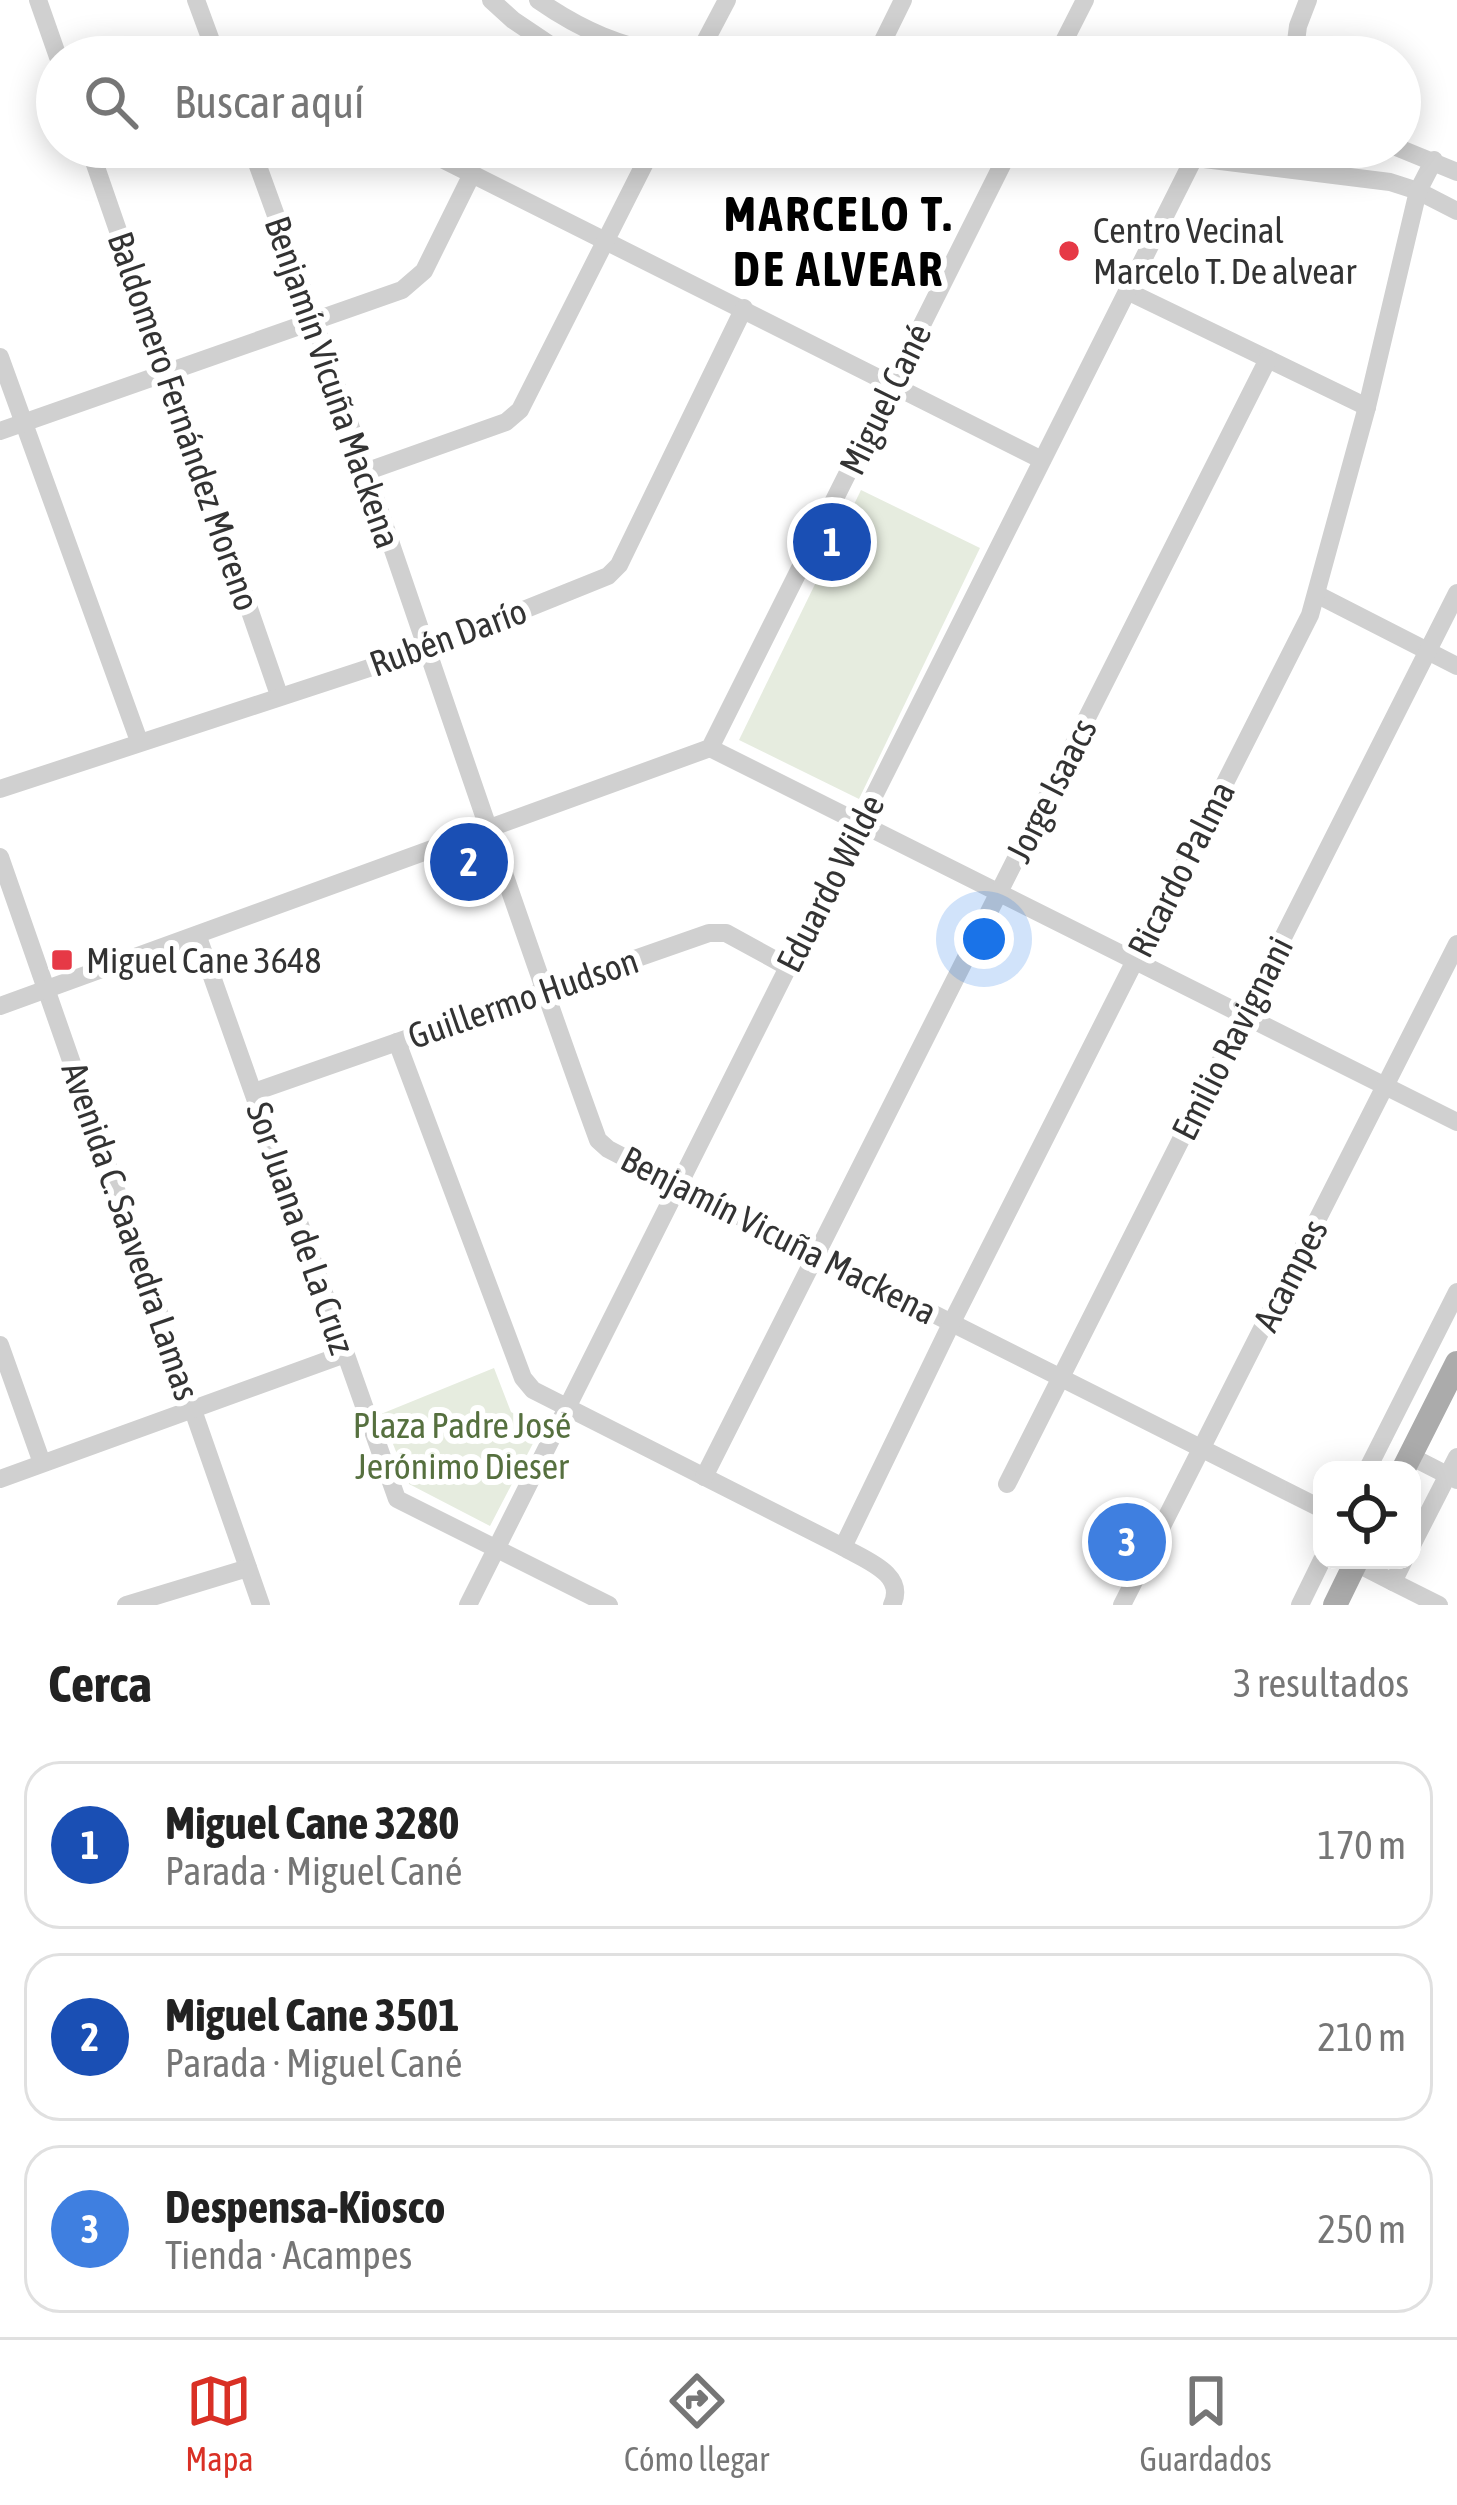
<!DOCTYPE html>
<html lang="es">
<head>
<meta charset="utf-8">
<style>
	:root { --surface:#fff; --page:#f2f2f2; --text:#222; --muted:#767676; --line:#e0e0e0; --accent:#d93025 }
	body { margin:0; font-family:"Asap Condensed",sans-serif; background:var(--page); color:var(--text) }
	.controls { position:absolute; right:36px; bottom:36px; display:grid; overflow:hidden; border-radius:24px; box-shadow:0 6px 30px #0003 }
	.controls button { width:108px; height:108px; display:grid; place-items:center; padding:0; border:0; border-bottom:3px solid var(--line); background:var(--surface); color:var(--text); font:60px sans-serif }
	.you { position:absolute; left:984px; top:939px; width:42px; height:42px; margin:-30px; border:9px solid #fff; border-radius:50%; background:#1a73e8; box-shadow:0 0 0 18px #1a73e833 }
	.badge { display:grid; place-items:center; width:78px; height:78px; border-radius:50%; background:var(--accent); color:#fff; font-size:39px; font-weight:700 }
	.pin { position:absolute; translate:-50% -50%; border:6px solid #fff; box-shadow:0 3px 12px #0006 }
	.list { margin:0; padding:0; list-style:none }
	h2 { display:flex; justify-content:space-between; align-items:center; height:156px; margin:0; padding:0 48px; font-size:51px }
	h2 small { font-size:39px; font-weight:400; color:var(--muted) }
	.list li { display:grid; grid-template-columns:78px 1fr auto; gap:36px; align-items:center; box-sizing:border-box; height:168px; margin:0 24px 24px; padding:0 24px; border:3px solid var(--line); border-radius:36px }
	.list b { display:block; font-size:45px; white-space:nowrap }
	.list p { margin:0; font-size:39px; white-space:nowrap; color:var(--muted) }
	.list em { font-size:39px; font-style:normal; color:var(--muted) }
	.icon { flex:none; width:66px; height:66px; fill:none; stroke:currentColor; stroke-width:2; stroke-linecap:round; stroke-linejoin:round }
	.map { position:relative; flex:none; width:1457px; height:1605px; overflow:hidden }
	.search { position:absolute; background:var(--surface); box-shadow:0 6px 30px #0003; left:36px; right:36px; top:36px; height:132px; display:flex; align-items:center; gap:30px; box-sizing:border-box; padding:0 42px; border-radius:66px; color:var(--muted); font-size:45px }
	.sheet { height:732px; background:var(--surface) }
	nav { display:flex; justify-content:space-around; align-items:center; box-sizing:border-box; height:168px; border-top:3px solid var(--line); background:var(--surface); font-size:33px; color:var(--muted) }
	nav a { display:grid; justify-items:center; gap:6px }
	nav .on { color:var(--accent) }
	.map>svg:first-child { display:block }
	.green { fill:#e6ecdf }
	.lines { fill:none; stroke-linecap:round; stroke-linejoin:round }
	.minor { stroke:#d0d0d0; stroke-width:18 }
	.major { stroke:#ababab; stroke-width:24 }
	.poi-dot { fill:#e63946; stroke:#fff; stroke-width:4.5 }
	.labels { text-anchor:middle; stroke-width:12; stroke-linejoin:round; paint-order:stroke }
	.poi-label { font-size:36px; fill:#333; stroke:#fff; text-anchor:start }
	.street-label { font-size:36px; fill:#333; stroke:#fff }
	.park-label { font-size:36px; fill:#56703f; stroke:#fff }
	.district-label { font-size:48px; font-weight:bold; letter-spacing:3px; fill:#000; stroke:#fff }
</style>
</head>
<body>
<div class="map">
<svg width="1457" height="1605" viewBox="0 0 1457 1605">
	<rect width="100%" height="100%" fill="#fff"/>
	<!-- green -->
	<g class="green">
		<path d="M861,490L980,548L859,799L739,740Z"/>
		<path d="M494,1368L511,1412L541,1428L490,1526L409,1484L381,1414Z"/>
	</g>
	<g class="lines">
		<!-- minor -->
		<g class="minor">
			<path d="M38,0L58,57"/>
			<path d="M196,0L217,57"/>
			<path d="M491,0L513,20L568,57"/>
			<path d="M538,0C584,32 619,45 673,57"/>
			<path d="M697,57L727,0"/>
			<path d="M875,57L903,0"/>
			<path d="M1056,57L1085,0"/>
			<path d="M1294,57L1298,26L1308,0"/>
			<path d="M89,147L279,695"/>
			<path d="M251,147C372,476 478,810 598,1140L608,1149L679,1186L1322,1509"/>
			<path d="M418,147L1042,460"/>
			<path d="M1107,147L1390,182L1418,191L1457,211"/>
			<path d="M1396,147L1457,172"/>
			<path d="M1127,291L1367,407"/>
			<path d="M0,357L139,741"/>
			<path d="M0,431L402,290L424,271L472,174"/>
			<path d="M365,472L506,422L520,410L653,147"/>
			<path d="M1318,595L1457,666"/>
			<path d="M710,748L1457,1122"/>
			<path d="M0,789L424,650L608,576L619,565L744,308"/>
			<path d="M0,857L261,1605"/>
			<path d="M198,937L397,1499L609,1605"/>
			<path d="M0,1006L710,748L1011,147"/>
			<path d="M397,1042L523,1378L533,1390L843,1547C865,1560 907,1574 892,1605"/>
			<path d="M254,1092L709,933H726L788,967"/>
			<path d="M0,1345L42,1463"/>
			<path d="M1410,1456L1457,1480"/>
			<path d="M1367,1470L1457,1292"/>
			<path d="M704,1477L1268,359"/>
			<path d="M0,1479L345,1354"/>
			<path d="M1007,1484L1457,593"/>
			<path d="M1412,1545L1457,1457"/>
			<path d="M843,1547L952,1322L1310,615L1367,407L1418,191L1434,160"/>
			<path d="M1356,1563L1393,1582L1404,1560"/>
			<path d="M1393,1582L1439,1605"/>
			<path d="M126,1605L248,1568"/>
			<path d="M468,1605L1193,160"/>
			<path d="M1122,1605L1457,944"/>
			<path d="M1300,1605L1322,1560"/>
		</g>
		<!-- major -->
		<g class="major">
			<path d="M1403,1470L1457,1363"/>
			<path d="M1335,1605L1357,1560"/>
		</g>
	</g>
	<!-- markers -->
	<g class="poi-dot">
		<circle cx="1069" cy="251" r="12"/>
		<rect x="50" y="948" width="24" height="24" rx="6"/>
	</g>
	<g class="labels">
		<!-- poi labels -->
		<g class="poi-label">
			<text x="1093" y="243">Centro Vecinal<tspan x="1093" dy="41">Marcelo T. De alvear</tspan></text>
			<text x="86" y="973">Miguel Cane 3648</text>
		</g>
		<!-- street labels -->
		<g class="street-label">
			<text transform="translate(333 382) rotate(71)" y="13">Benjamín Vicuña Mackena</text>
			<text transform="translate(885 399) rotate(-64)" y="13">Miguel Cané</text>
			<text transform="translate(184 421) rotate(71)" y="13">Baldomero Fernández Moreno</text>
			<text transform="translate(448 637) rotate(-20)" y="13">Rubén Darío</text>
			<text transform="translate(1051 790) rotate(-63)" y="13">Jorge Isaacs</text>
			<text transform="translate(1181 869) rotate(-63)" y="13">Ricardo Palma</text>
			<text transform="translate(830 883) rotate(-63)" y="13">Eduardo Wilde</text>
			<text transform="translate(523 998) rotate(-19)" y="13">Guillermo Hudson</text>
			<text transform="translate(1232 1038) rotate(-63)" y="13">Emilio Ravignani</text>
			<text transform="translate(301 1228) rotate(71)" y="13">Sor Juana de La Cruz</text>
			<text transform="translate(131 1231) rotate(71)" y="13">Avenida C. Saavedra Lamas</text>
			<text transform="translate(779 1235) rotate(27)" y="13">Benjamín Vicuña Mackena</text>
			<text transform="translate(1290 1275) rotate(-63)" y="13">Acampes</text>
		</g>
		<!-- park labels -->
		<g class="park-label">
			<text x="462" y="1438">Plaza Padre José<tspan x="462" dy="41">Jerónimo Dieser</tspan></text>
		</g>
		<!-- district labels -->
		<g class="district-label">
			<text x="839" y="231">MARCELO T.<tspan x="839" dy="55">DE ALVEAR</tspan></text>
		</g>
	</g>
</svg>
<div class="controls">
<button><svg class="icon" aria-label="locate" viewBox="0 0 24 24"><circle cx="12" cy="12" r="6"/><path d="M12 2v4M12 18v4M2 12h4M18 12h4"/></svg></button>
</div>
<div class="you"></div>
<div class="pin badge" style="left:832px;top:542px;background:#1a4fb4">1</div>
<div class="pin badge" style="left:469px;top:862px;background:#1a4fb4">2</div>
<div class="pin badge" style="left:1127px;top:1542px;background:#3f7fe0">3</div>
<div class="search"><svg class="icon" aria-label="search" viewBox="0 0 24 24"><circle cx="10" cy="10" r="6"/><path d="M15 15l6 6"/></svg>Buscar aquí</div>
</div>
<section class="sheet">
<h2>Cerca<small>3 resultados</small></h2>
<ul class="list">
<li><span class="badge" style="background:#1a4fb4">1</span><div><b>Miguel Cane 3280</b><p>Parada · Miguel Cané</p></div><em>170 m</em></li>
<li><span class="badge" style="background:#1a4fb4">2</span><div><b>Miguel Cane 3501</b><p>Parada · Miguel Cané</p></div><em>210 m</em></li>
<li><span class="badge" style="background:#3f7fe0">3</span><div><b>Despensa-Kiosco</b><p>Tienda · Acampes</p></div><em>250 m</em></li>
</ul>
</section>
<nav>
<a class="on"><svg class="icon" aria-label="map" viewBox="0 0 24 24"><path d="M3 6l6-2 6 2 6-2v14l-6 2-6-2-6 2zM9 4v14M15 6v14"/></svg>Mapa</a>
<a><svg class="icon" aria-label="directions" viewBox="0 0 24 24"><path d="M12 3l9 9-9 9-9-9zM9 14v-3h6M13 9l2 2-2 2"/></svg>Cómo llegar</a>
<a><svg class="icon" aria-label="saved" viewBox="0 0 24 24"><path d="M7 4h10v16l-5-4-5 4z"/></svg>Guardados</a>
</nav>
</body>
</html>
